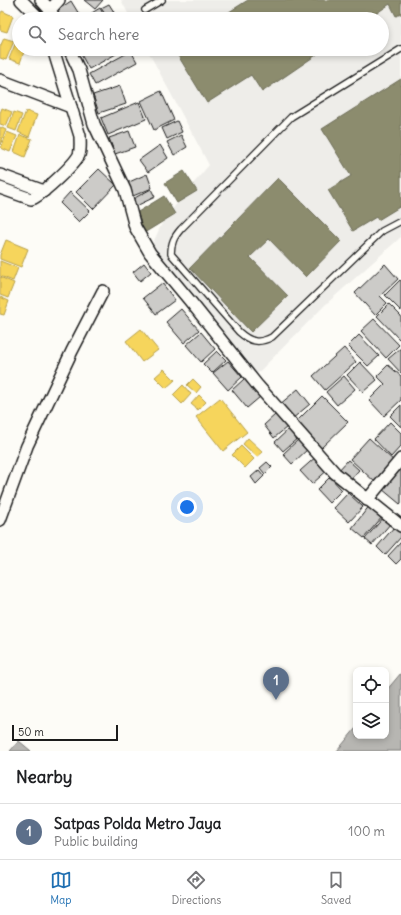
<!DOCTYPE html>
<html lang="en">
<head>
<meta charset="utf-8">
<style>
	:root { --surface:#fff; --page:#f2f2f2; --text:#202124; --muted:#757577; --line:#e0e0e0; --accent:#1f6fb2 }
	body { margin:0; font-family:Delius,sans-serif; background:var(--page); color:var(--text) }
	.controls { position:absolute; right:12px; bottom:12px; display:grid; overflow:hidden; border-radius:8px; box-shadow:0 2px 6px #0003 }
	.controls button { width:36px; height:36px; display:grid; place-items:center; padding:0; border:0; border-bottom:1px solid var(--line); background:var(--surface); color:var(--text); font:20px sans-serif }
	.scale { position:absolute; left:12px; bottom:10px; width:106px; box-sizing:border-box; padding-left:4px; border:2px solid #1c1c1c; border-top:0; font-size:11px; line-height:14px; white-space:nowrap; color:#1c1c1c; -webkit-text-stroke:3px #fdfcf7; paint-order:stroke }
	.you { position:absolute; left:187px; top:507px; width:14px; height:14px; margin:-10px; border:3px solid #fff; border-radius:50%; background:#1a73e8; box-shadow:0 0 0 6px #1a73e833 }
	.badge { display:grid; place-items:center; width:26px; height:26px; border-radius:50%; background:var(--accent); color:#fff; font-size:13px; font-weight:700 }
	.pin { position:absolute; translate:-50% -33px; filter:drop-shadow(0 1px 2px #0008) }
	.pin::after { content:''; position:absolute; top:21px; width:14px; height:12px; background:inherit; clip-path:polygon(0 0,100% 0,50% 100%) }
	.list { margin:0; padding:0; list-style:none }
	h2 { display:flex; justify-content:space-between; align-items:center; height:52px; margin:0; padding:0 16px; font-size:17px }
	h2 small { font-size:13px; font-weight:400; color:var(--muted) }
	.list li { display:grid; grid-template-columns:26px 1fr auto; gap:12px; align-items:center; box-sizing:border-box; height:56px; padding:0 16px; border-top:1px solid var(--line) }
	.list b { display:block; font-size:15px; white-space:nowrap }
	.list p { margin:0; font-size:13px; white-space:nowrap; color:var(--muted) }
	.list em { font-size:13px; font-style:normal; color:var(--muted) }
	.icon { flex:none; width:22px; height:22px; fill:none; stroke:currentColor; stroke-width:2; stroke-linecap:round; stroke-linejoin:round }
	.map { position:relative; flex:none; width:401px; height:751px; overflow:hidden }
	.search { position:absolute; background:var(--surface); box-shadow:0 2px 6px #0003; left:12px; right:12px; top:12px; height:44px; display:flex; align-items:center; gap:10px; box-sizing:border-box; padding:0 14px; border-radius:22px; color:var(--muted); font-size:15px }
	.sheet { height:108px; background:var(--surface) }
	nav { display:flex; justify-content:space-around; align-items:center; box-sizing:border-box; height:56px; border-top:1px solid var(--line); background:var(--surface); font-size:11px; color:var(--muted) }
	nav a { display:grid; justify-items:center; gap:2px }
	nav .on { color:var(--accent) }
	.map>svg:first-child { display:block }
	.built { fill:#eeede9 }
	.water { fill:#b7b6b2; stroke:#797876 }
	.homes { fill:#f6d55c; stroke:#b59e49 }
	.industry { fill:#8c8c6e; stroke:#6a6a55 }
	.building { fill:#cccbc8; stroke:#1c1c1c }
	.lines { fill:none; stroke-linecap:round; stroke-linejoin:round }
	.service-casing { stroke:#1c1c1c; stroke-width:8 }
	.minor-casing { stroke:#1c1c1c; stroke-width:14 }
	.service { stroke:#fdfcf7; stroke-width:5.5 }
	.minor { stroke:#fdfcf7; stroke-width:11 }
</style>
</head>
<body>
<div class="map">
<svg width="401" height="751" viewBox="0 0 401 751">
	<rect width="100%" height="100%" fill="#fdfcf7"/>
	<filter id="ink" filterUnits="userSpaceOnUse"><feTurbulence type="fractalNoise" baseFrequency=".025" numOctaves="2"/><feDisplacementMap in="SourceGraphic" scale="8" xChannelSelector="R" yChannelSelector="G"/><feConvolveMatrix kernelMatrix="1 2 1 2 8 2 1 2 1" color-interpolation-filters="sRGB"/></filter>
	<g filter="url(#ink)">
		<!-- built -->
		<path class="built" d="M121,0H401V237L325,305L252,379L151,247L164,219L209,165L147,49H382V19H131Z"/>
		<!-- water -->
		<g class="water">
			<path d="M401,673V751H337L356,728V736H386V691Z"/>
			<path d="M19,741L31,751H10Z"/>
		</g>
		<!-- homes -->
		<g class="homes">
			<path d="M2,11L13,16L7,32L0,30V15Z"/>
			<path d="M4,38L14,41L6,60L0,58V47Z"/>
			<path d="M16,42L19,43V49H25L20,63L9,59Z"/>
			<path d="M2,108L12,112L6,126L0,124V113Z"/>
			<path d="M26,111L37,115L29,137L18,132Z"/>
			<path d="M14,112L22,115L16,131L8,128Z"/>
			<path d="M0,127L6,130L0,145Z"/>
			<path d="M7,132L17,136L10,152L1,148Z"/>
			<path d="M20,135L32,139L25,157L14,152Z"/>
			<path d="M6,240L28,249L21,267L0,259V255Z"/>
			<path d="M0,261L18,268L13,281L0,276Z"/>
			<path d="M0,277L14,283L8,298L0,295Z"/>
			<path d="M0,297L9,301L4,315L0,314Z"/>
			<path d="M141,329L158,350L142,362L126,341Z"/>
			<path d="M164,369L175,380L166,388L155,377Z"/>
			<path d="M193,379L201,387L196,393L187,385Z"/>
			<path d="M183,385L191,394L182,404L173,395Z"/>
			<path d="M199,395L206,402L198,410L191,404Z"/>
			<path d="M220,398L247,432L223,451L196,417Z"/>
			<path d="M248,438L263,452L257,457L243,444Z"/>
			<path d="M241,446L254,459L245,468L232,455Z"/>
		</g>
		<!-- industry -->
		<g class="industry">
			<path d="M248,0H401V14L396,16L390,4L368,19H218Z"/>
			<path d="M174,49H325L262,92L251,75L207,103Z"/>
			<path d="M401,79V206L378,220L376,217L353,231L328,190L351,176L322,129Z"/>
			<path d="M184,171L197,191L177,203L165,183Z"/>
			<path d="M278,178L341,241L306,277L269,239L250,257L288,296L251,332L190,268Z"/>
			<path d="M164,196L175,214L144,233L133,215Z"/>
		</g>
		<!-- building -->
		<g class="building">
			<path d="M84,0H103L95,9Z"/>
			<path d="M71,1L82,19H57L53,13Z"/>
			<path d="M109,4L114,12L107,17L101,8Z"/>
			<path d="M100,8L106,19H86L85,17Z"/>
			<path d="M78,49H125L89,69Z"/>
			<path d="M131,51L137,62L95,85L89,74Z"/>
			<path d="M120,86L126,104L99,113L93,95Z"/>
			<path d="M161,91L174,120L154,130L141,101Z"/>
			<path d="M139,102L146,119L108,135L101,118Z"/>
			<path d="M177,121L182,132L167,139L162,128Z"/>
			<path d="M129,131L135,147L115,154L109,138Z"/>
			<path d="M181,135L187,147L174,155L167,142Z"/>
			<path d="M160,145L168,158L148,172L139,160Z"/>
			<path d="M99,169L116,185L93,209L76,192Z"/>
			<path d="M147,174L152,188L133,196L127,183Z"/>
			<path d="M151,189L155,197L134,207L131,200Z"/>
			<path d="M70,192L90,211L79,222L60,203Z"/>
			<path d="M144,263L151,272L140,281L133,272Z"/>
			<path d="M385,264L398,279L380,296L387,303L375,315L355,293Z"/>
			<path d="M400,280L401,281V311L385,295Z"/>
			<path d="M162,283L175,300L156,314L143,298Z"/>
			<path d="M389,304L401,316V338L399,339L377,316Z"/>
			<path d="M181,309L199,330L184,343L166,322Z"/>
			<path d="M374,319L399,345L386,358L361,331Z"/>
			<path d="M201,332L215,349L201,362L186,345Z"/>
			<path d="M359,335L379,356L368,366L348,346Z"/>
			<path d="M344,348L356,362L325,390L313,376Z"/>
			<path d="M401,348V373L388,359Z"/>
			<path d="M217,351L226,360L212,373L203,364Z"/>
			<path d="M228,361L242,377L228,390L213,373Z"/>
			<path d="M360,362L377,380L363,392L347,375Z"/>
			<path d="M388,365L401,376V400L384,416L369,400L385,384L377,376Z"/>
			<path d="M344,376L355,389L337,405L326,392Z"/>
			<path d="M244,379L260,397L247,408L232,390Z"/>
			<path d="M298,389L310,404L292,419L279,405Z"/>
			<path d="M322,396L348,422L321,448L296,422Z"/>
			<path d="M401,405V427L390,416Z"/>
			<path d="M276,414L287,427L274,438L264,425Z"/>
			<path d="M390,422L401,433V446L391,457L374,439Z"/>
			<path d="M290,428L299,437L283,451L275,442Z"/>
			<path d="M300,438L309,448L292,464L283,454Z"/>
			<path d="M369,438L395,462L376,483L350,459Z"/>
			<path d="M318,455L330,468L312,484L300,471Z"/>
			<path d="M348,460L359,470L348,482L337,472Z"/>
			<path d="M267,462L272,467L265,474L260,468Z"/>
			<path d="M401,465V503L400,504L382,489Z"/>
			<path d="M259,470L264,476L256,484L251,477Z"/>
			<path d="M330,477L342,490L329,503L317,490Z"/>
			<path d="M348,493L363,507L349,522L334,508Z"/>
			<path d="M370,505L383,516L364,538L352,528Z"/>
			<path d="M384,517L391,523L372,545L365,539Z"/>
			<path d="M395,526L401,532V537L385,555L377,547Z"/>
			<path d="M401,542V559L396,564L388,556Z"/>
		</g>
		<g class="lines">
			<defs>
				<g id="service">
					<path d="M145,10L162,0"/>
					<path d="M401,49L291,117L181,229C174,237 171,243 171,254L239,332C250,342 259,344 272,337L382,231L401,221"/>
				</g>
				<g id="minor">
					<path d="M21,0L40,19"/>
					<path d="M41,0L50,10"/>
					<path d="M55,19L50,10L59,0"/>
					<path d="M69,49L79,70L94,124L125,190L135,227L150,253L190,301L258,386L335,473L401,526"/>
					<path d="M0,80L71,107"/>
					<path d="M0,175L44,191"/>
					<path d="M0,188L31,199L34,198C44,192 73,166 79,155C81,149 80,142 80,136L53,49"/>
					<path d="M367,500L401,459"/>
					<path d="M0,520L27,446L72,351L103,291"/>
				</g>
			</defs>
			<!-- service casing -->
			<use href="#service" class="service-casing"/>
			<!-- minor casing -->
			<use href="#minor" class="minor-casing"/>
			<!-- service -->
			<use href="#service" class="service"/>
			<!-- minor -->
			<use href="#minor" class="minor"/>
		</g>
	</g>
</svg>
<div class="controls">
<button><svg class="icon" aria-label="locate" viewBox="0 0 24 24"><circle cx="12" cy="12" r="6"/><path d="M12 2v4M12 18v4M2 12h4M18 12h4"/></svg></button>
<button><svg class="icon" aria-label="layers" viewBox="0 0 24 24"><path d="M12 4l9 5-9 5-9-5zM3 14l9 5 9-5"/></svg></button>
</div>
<div class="scale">50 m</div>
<div class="you"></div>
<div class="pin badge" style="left:276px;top:700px;background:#5c6f8a">1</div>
<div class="search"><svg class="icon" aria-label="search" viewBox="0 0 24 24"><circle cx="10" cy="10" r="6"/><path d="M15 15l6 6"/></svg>Search here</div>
</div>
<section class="sheet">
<h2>Nearby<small></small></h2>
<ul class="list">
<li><span class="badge" style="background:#5c6f8a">1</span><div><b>Satpas Polda Metro Jaya</b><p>Public building</p></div><em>100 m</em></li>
</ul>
</section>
<nav>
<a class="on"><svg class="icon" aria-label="map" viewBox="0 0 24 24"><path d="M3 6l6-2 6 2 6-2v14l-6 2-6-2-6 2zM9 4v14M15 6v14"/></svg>Map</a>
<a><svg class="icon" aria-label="directions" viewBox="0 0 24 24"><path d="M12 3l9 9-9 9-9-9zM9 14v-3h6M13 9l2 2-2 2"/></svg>Directions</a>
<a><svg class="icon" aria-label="saved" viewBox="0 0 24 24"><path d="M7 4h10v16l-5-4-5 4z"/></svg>Saved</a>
</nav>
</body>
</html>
